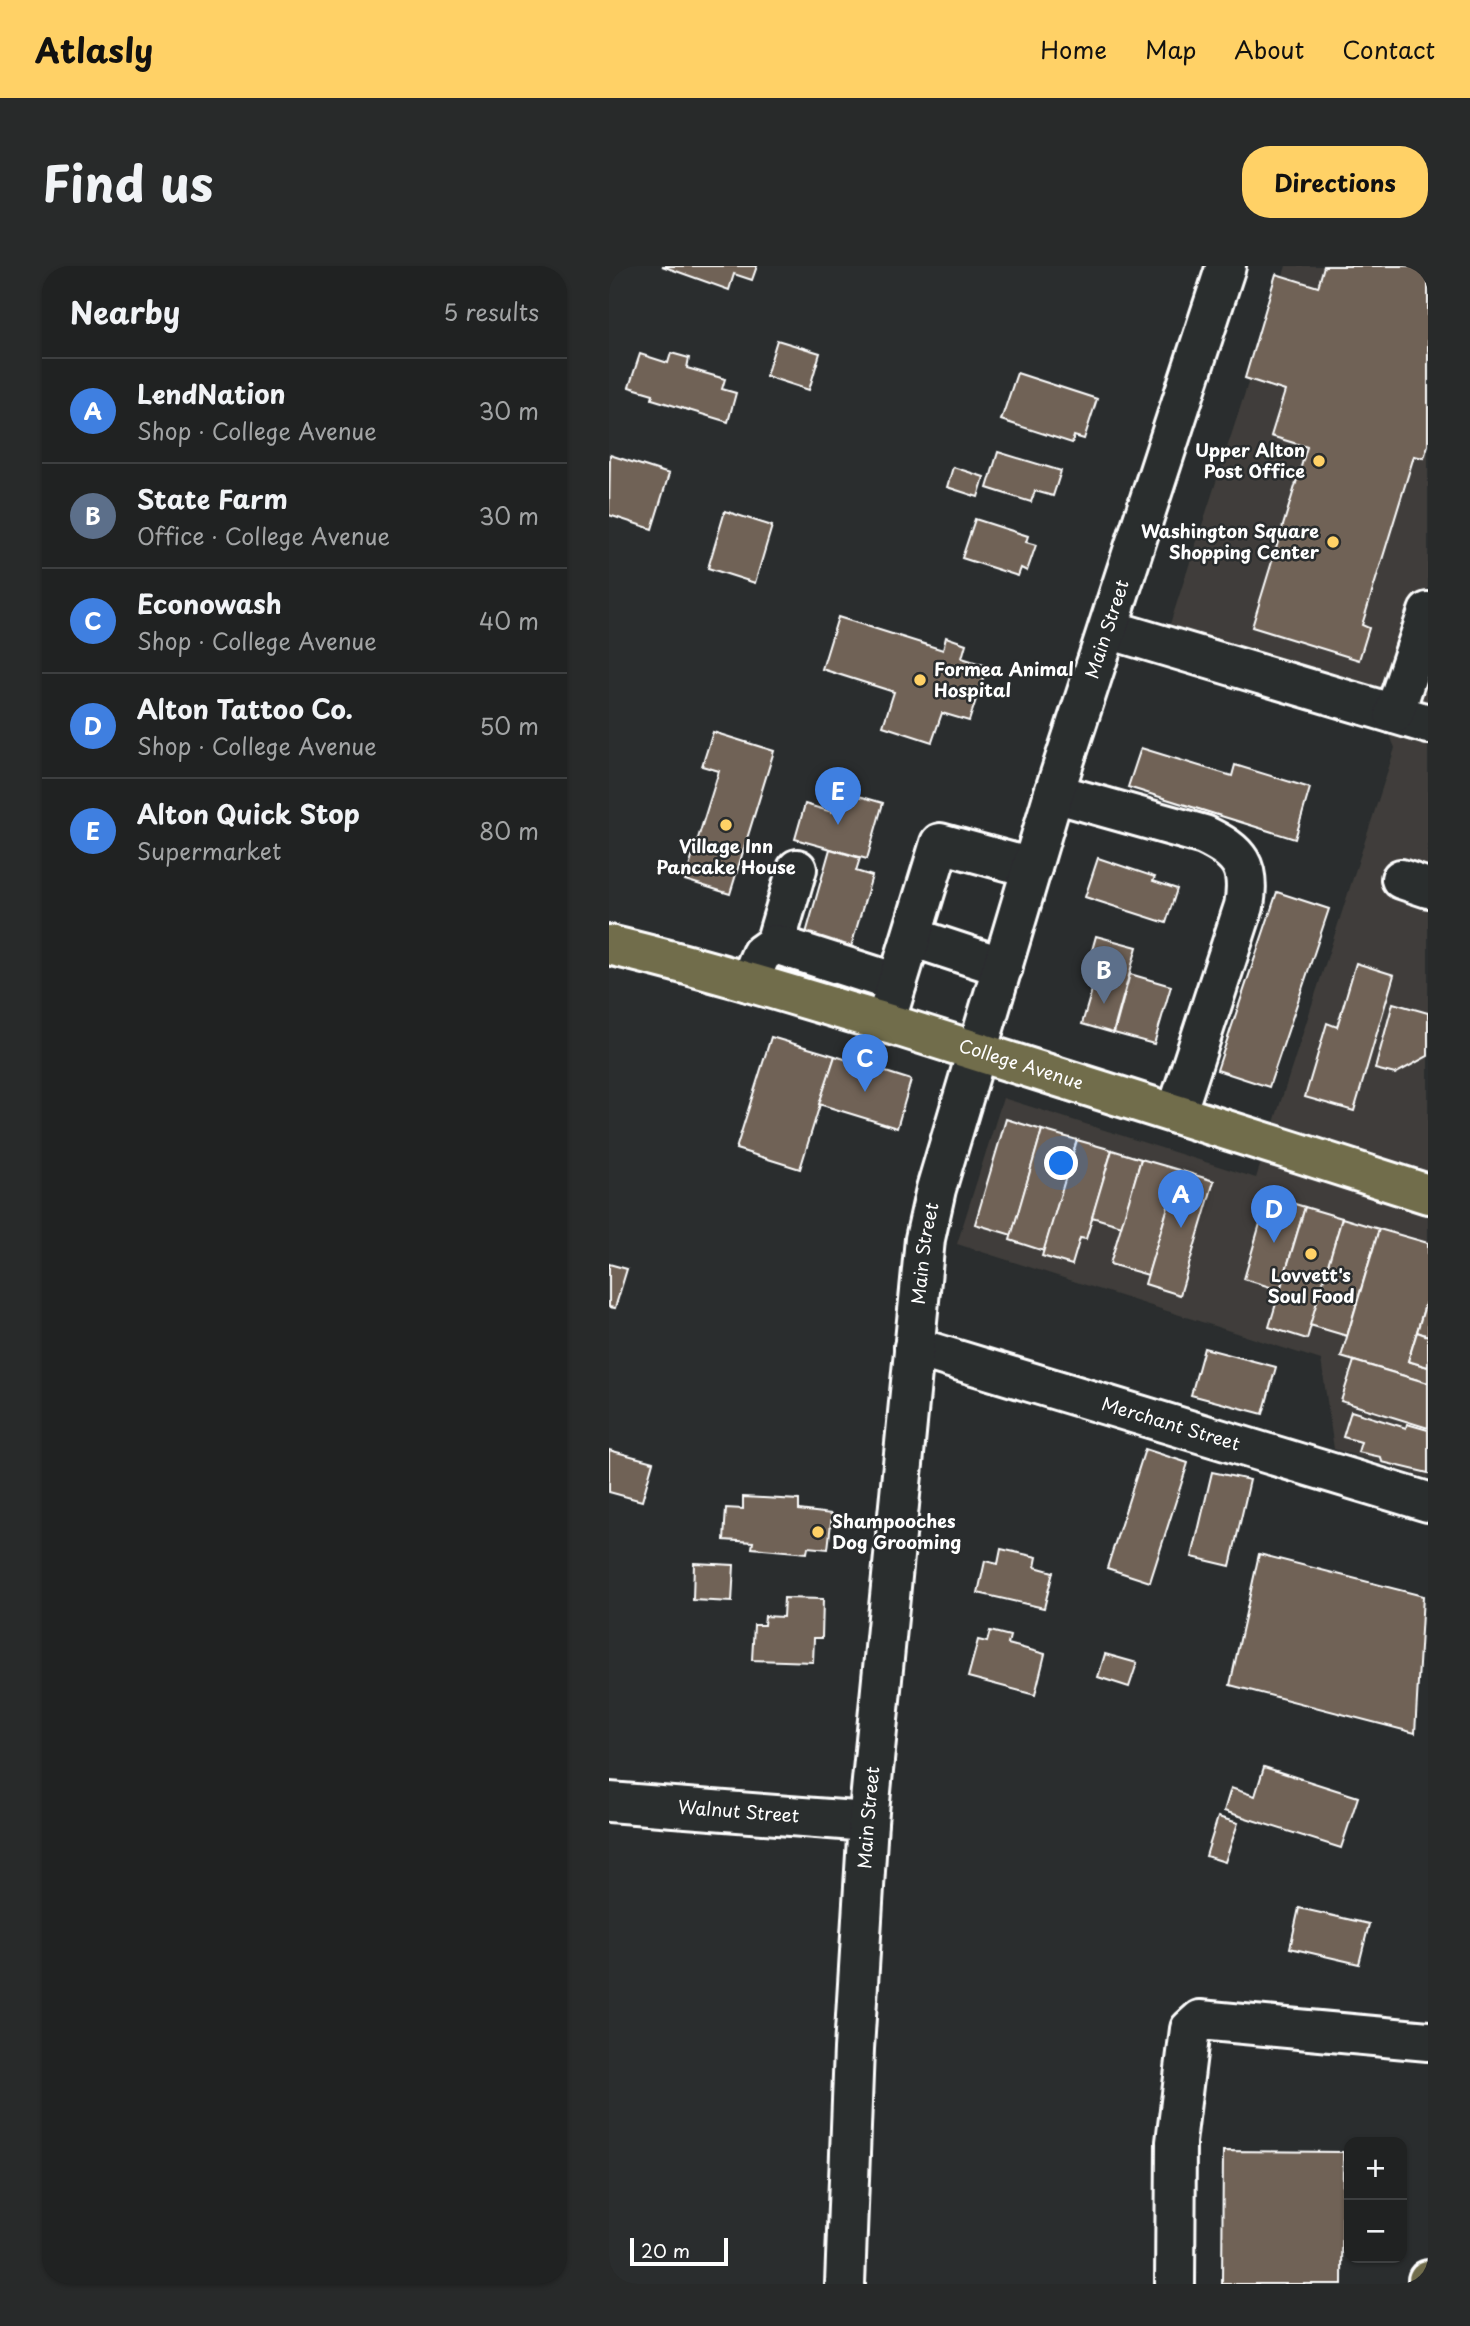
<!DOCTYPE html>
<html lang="en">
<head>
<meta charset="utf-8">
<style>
	:root { --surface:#202222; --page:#282a2a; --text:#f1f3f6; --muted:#a2a4a5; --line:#3d3f40; --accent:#ffd166 }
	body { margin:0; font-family:"Playpen Sans",sans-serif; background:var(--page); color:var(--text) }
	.controls { position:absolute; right:21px; bottom:21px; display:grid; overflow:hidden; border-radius:14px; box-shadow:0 2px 5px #0004 }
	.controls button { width:63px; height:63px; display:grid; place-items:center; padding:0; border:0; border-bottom:2px solid var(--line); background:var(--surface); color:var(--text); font:35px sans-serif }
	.scale { position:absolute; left:21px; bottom:18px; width:98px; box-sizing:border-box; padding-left:7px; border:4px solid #fff; border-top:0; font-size:19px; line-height:24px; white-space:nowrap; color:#fff; -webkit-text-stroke:5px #2a2d2e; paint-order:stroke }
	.you { position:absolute; left:453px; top:898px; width:24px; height:24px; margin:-18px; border:5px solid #fff; border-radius:50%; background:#1a73e8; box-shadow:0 0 0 10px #1a73e833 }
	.badge { display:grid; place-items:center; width:46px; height:46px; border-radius:50%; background:var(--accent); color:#fff; font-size:23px; font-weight:700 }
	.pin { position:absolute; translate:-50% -58px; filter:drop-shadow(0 2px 4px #0008) }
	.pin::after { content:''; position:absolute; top:37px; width:24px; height:21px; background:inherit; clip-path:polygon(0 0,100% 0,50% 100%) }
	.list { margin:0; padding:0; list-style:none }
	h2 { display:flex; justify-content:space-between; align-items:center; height:91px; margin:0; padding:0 28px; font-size:30px }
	h2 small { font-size:23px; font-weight:400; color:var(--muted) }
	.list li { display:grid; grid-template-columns:46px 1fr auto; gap:21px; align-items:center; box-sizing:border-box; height:105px; padding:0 28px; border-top:2px solid var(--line) }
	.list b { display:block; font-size:26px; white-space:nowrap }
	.list p { margin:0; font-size:23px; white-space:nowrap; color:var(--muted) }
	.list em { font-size:23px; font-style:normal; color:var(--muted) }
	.map { position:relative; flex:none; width:819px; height:2018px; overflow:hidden; border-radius:28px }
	header { display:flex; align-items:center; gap:42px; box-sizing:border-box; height:98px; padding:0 35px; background:var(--accent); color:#111 }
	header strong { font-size:33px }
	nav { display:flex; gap:38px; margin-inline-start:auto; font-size:24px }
	.intro { display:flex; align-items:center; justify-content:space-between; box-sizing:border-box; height:168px; padding:0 42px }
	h1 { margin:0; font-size:49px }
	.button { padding:18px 32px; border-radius:28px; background:var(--accent); color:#111; font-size:24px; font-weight:700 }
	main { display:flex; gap:42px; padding:0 42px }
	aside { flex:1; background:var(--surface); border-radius:28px; box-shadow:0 2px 5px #0004 }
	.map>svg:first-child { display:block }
	.built { fill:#3f3d3a }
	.building { fill:#6f6256; stroke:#fff; stroke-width:2 }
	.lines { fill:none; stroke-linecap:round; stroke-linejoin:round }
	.minor-casing { stroke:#fff; stroke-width:44 }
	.major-casing { stroke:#fff; stroke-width:44 }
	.minor { stroke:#2a2d2e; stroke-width:38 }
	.major { stroke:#716d4b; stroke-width:38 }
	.poi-dot { fill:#ffd166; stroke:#2a2d2e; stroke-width:2.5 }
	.labels { text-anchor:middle; stroke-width:5; stroke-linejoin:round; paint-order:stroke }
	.poi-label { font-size:18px; font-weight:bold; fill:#fff; stroke:#2a2d2e; text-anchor:end }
	.street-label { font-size:18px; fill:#fff; stroke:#2a2d2e }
</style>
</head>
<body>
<header>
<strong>Atlasly</strong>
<nav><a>Home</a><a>Map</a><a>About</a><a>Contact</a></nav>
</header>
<div class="intro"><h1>Find us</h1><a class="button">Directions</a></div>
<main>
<aside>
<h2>Nearby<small>5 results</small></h2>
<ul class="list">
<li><span class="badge" style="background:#3f7fe0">A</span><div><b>LendNation</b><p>Shop · College Avenue</p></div><em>30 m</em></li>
<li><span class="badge" style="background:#5c6f8a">B</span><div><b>State Farm</b><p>Office · College Avenue</p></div><em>30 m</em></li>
<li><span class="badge" style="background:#3f7fe0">C</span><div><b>Econowash</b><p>Shop · College Avenue</p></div><em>40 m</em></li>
<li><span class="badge" style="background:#3f7fe0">D</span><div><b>Alton Tattoo Co.</b><p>Shop · College Avenue</p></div><em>50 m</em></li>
<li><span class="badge" style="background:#3f7fe0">E</span><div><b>Alton Quick Stop</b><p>Supermarket</p></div><em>80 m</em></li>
</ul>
</aside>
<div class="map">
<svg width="819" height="2018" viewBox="0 0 819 2018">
	<rect width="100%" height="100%" fill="#2a2d2e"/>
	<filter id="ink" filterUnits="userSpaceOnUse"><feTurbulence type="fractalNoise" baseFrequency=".0143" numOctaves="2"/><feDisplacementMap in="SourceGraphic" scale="14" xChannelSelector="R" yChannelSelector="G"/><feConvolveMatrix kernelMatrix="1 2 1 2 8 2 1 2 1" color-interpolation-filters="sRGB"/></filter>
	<g filter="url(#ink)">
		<!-- built -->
		<path class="built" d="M677,0H819V1212L725,1183L712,1094L348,978L394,832L647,912L786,482L764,426L561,358Z"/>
		<!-- building -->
		<g class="building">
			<path d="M53,0H148L143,14L125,8L120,24Z"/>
			<path d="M715,0H819V179L815,192L805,190L753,359L760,362L750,394L643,361L698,181L662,170L676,125L636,112L667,8L709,21Z"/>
			<path d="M168,74L211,87L200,124L157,110Z"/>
			<path d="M62,87L80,92L78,102L116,113L113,123L127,127L119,156L43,133L44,128L20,121L31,88L59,97Z"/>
			<path d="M408,107L488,133L475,173L465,170L463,177L392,154Z"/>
			<path d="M389,186L452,205L444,230L426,225L422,236L378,222Z"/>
			<path d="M1,189L60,208L43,263L0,249Z"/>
			<path d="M344,201L375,211L369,231L338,221Z"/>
			<path d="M116,245L163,260L146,317L99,302Z"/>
			<path d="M366,253L419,270L417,276L427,279L418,305L412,302L409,310L353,292Z"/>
			<path d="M229,351L334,384L337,371L357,378L353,392L378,400L360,455L333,447L323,476L274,460L285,426L213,403Z"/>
			<path d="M104,466L165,485L121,628L76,614L110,505L93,500Z"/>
			<path d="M532,482L623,510L626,499L701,522L686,573L519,521Z"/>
			<path d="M229,524L274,537L258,593L186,573L196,538L223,546Z"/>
			<path d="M221,583L251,592L247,605L263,610L241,684L196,671Z"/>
			<path d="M489,592L546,611L544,615L568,623L557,657L476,631Z"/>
			<path d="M668,626L720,643L660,821L608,804Z"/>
			<path d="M487,670L528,681L504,767L473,758L485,717L478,702Z"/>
			<path d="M747,697L785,709L745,845L696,831L718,757L728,761Z"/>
			<path d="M521,708L562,720L545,778L505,767Z"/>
			<path d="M784,737L819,747V790L786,808L766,803Z"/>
			<path d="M162,771L226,790L191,903L127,883Z"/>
			<path d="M226,790L302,814L288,862L210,838Z"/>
			<path d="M397,853L433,864L403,969L366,958Z"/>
			<path d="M433,864L468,874L435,985L401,974Z"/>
			<path d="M468,874L503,884L477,973L471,972L463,999L433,990Z"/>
			<path d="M503,884L532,893L513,960L483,951Z"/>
			<path d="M532,893L570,904L539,1009L501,998Z"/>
			<path d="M570,904L605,915L571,1029L536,1018Z"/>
			<path d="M659,930L696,941L671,1024L635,1013Z"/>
			<path d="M696,941L733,952L698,1073L660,1061Z"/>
			<path d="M733,952L770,963L738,1070L701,1059Z"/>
			<path d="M770,963L819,977V1029L799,1095L819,1101V1117L732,1091Z"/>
			<path d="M0,998L18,1003L6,1042L0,1041Z"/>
			<path d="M819,1029V1070L808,1066Z"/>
			<path d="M808,1066L819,1070V1101L799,1095Z"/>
			<path d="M595,1082L667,1101L654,1148L582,1129Z"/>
			<path d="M745,1095L819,1117V1162L732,1135Z"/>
			<path d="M742,1145L797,1162L798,1158L819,1164V1207L773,1196L772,1191L749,1186L752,1176L734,1171Z"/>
			<path d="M536,1183L579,1197L541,1316L498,1302Z"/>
			<path d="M0,1184L44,1196L33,1235L0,1226Z"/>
			<path d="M603,1206L641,1214L621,1300L583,1291Z"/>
			<path d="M134,1231L190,1234V1244L223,1248L219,1283L199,1281L198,1287L143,1282L144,1276L115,1274L117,1242L134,1243Z"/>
			<path d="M392,1283L428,1291L426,1301L444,1306L435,1342L369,1327L376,1295L389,1298Z"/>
			<path d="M650,1288L814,1330L806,1467L621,1419Z"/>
			<path d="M85,1297L125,1299L123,1336L84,1334Z"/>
			<path d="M175,1332L214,1333L213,1372H205L204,1396L143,1394L145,1359H155L156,1350L174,1351Z"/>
			<path d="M381,1365L401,1370L399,1378L436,1388L426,1429L359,1411L369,1374L378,1376Z"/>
			<path d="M496,1388L528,1397L520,1421L489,1411Z"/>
			<path d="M655,1501L749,1531L732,1582L615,1545L622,1522L646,1530Z"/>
			<path d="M609,1551L629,1557L616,1596L597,1590Z"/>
			<path d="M690,1642L760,1658L750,1698L681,1682Z"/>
			<path d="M614,1885L734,1886L733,2018H613Z"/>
		</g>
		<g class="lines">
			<defs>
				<g id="minor">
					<path d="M499,363L819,458"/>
					<path d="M785,448L819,346"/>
					<path d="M445,527L595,569C631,586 642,600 635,640L567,848"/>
					<path d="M792,613L819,622"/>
					<path d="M303,671L394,701"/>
					<path d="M166,678L188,603"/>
					<path d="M140,716L152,688L166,678L288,717"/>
					<path d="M276,757L331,577L423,602"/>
					<path id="s1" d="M305,1081L819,1236"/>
					<path id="s2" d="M0,1536L259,1556"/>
					<path id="s3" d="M236,2018L245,1783L259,1556L316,973L327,923L445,527L617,0"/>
					<path d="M566,2018L567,1876L581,1763L591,1754L819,1775"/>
				</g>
				<g id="major">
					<path id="s4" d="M0,679C101,703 200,734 300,764C473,817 646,873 819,928"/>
					<path d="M819,2018V2014"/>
				</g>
			</defs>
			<!-- minor casing -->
			<use href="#minor" class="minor-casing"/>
			<!-- major casing -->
			<use href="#major" class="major-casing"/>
			<!-- minor -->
			<use href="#minor" class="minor"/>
			<!-- major -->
			<use href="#major" class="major"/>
		</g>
	</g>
	<!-- markers -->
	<g class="poi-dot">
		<circle cx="710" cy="195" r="7"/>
		<circle cx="724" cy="276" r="7"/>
		<circle cx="311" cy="414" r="7"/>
		<circle cx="117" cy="559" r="7"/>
		<circle cx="702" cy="988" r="7"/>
		<circle cx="209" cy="1266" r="7"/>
	</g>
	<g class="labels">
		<!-- poi labels -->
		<g class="poi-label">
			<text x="696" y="191">Upper Alton<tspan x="696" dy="21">Post Office</tspan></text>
			<text x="710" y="272">Washington Square<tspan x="710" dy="21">Shopping Center</tspan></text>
			<text x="325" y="410" text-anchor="start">Formea Animal<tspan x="325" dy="21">Hospital</tspan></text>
			<text x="117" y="587" text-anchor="middle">Village Inn<tspan x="117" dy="21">Pancake House</tspan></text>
			<text x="702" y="1016" text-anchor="middle">Lovvett's<tspan x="702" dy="21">Soul Food</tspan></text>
			<text x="223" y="1262" text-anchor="start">Shampooches<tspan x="223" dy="21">Dog Grooming</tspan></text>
		</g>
		<!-- street labels -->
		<g class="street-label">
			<text dy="6" stroke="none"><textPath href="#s3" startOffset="1685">Main Street</textPath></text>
			<text dy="6" stroke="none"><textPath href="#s4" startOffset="429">College Avenue</textPath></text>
			<text dy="6" stroke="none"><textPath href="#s3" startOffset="1034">Main Street</textPath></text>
			<text dy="6" stroke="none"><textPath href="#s1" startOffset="268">Merchant Street</textPath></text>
			<text dy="6" stroke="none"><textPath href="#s2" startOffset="130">Walnut Street</textPath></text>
			<text dy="6" stroke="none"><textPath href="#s3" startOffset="467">Main Street</textPath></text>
		</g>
	</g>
</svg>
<div class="controls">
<button>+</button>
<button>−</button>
</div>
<div class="scale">20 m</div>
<div class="you"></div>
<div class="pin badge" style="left:572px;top:962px;background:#3f7fe0">A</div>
<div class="pin badge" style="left:495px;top:738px;background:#5c6f8a">B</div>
<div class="pin badge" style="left:256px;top:826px;background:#3f7fe0">C</div>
<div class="pin badge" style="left:665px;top:977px;background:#3f7fe0">D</div>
<div class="pin badge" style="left:229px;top:559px;background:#3f7fe0">E</div>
</div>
</main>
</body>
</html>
